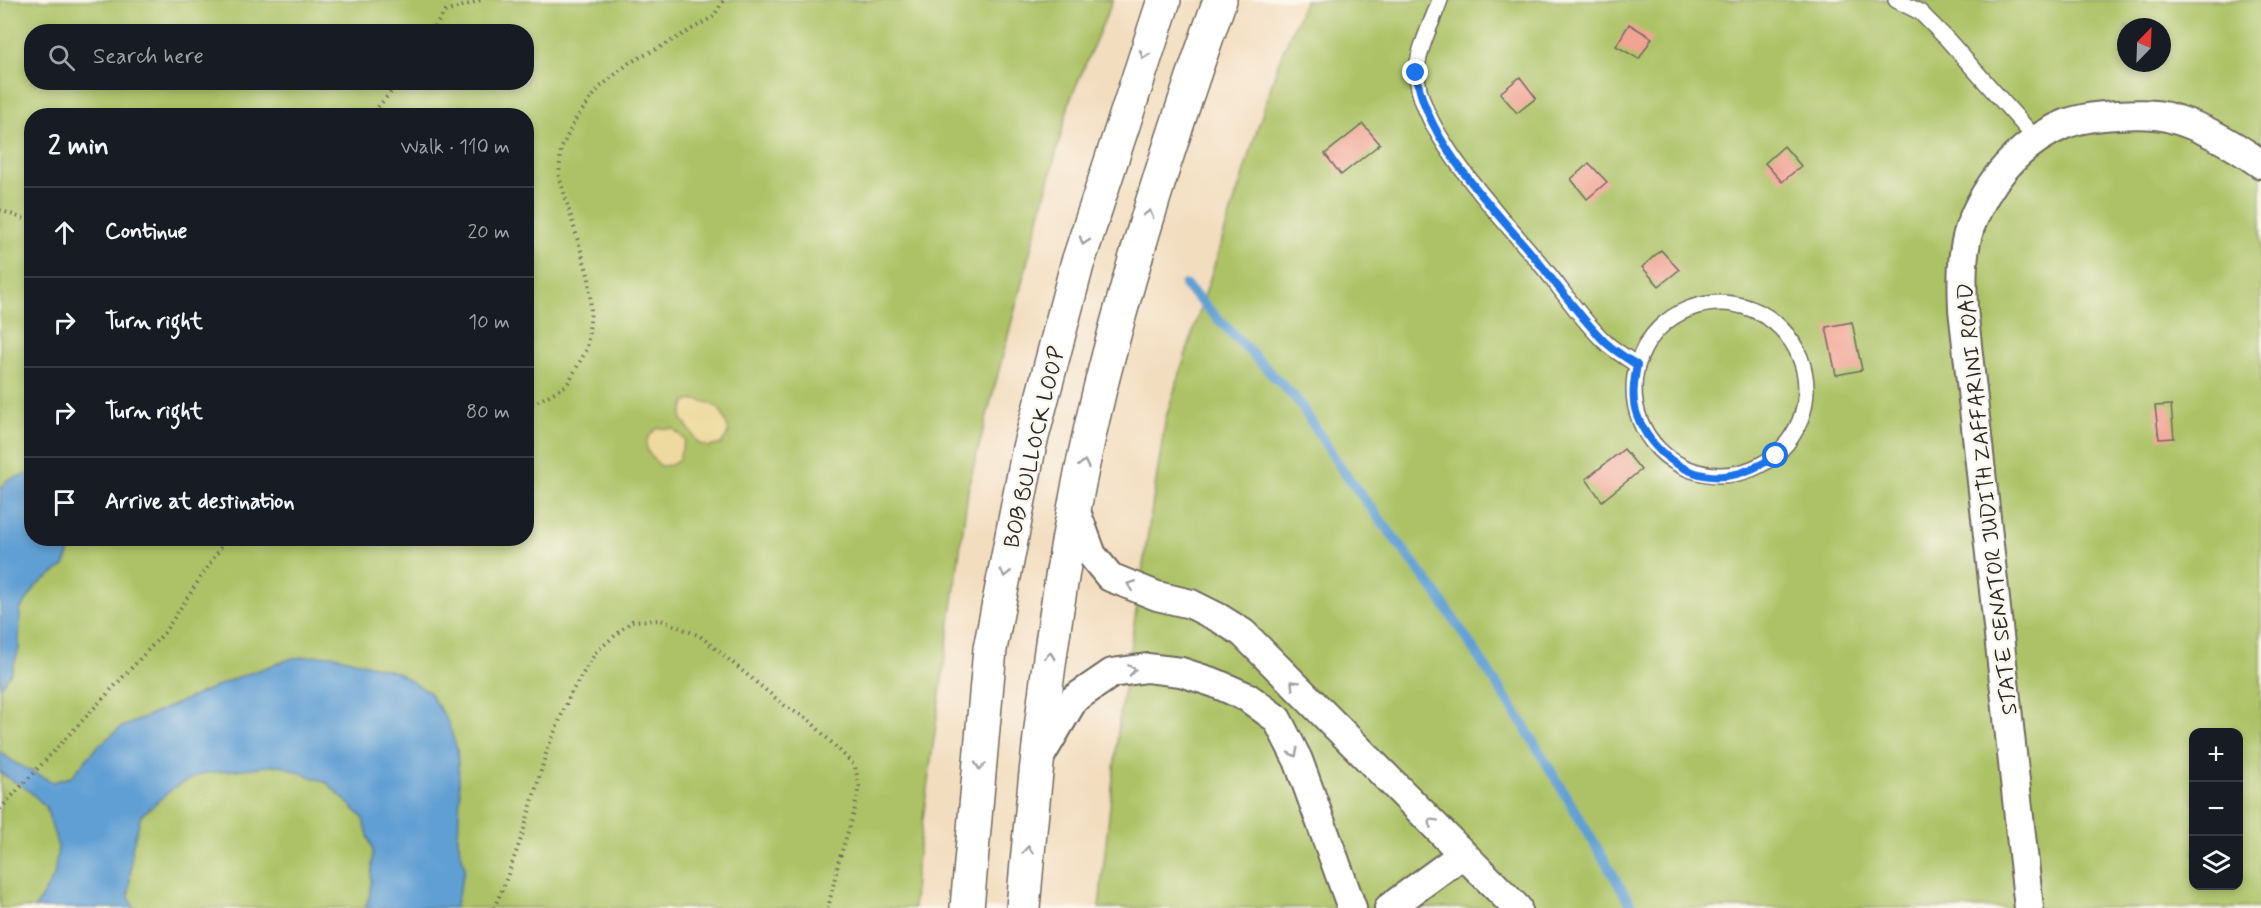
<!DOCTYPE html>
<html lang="en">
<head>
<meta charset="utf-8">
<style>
	:root { --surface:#171b24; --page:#242831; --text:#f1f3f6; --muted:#9ea1a6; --line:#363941 }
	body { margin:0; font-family:Mynerve,sans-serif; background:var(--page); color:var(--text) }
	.controls { position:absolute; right:18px; bottom:18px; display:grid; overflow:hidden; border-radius:12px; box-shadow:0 3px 9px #0003 }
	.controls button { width:54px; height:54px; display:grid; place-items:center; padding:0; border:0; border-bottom:2px solid var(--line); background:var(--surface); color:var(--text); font:30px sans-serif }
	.compass { position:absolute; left:2117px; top:18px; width:54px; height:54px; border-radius:50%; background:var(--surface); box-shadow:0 3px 9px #0003; rotate:23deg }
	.stop { position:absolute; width:18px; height:18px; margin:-14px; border:4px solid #1a73e8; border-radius:50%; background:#fff }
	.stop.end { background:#1a73e8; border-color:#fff; box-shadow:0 2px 6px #0008 }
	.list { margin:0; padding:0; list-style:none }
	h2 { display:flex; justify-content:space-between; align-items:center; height:78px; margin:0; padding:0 24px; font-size:26px }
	h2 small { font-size:20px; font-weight:400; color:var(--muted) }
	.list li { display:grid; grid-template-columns:39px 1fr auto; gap:18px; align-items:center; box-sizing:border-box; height:90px; padding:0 24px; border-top:2px solid var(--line) }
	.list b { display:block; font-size:22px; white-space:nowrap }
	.list em { font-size:20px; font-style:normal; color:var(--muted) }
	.icon { flex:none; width:33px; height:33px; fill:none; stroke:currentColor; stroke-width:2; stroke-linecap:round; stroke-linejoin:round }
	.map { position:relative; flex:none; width:2261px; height:908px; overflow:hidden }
	.search { position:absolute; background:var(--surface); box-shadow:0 3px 9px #0003; left:24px; top:24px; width:510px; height:66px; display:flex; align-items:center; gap:15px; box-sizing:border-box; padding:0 21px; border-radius:24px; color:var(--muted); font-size:22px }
	.panel { position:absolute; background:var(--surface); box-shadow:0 3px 9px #0003; left:24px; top:108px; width:510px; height:438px; border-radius:24px }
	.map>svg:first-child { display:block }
	.green { fill:#adc266; stroke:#6c7648; stroke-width:1.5; fill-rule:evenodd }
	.sand { fill:#eeda9e; stroke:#8c8264; stroke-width:1.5 }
	.water { fill:#619fd3; stroke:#46657f; stroke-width:1.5 }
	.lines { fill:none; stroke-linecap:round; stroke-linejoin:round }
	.stream { stroke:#619fd3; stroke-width:10 }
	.building { fill:#f1a394 }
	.service-casing { stroke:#71695f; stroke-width:18 }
	.minor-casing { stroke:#71695f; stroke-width:32 }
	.motorway-casing { stroke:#71695f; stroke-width:36 }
	.path { stroke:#71695f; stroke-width:4; stroke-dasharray:1.5 4.5; stroke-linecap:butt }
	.service { stroke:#fff; stroke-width:15 }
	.minor { stroke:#fff; stroke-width:28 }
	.motorway { stroke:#fff; stroke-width:33 }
	.oneway { stroke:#a0a0a0 }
	.route { stroke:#1a73e8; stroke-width:8 }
	.labels { text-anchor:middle; stroke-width:4.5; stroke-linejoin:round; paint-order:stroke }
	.street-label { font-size:22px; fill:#2b2b2b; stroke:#fbf7ec }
</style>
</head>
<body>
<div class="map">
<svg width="2261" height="908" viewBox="0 0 2261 908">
	<rect width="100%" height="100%" fill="#fbf7ec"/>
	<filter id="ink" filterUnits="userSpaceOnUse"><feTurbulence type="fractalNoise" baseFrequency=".0167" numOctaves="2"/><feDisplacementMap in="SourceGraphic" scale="12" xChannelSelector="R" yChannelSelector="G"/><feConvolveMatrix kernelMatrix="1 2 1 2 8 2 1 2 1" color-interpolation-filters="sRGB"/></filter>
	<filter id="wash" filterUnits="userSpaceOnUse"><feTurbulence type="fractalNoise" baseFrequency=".008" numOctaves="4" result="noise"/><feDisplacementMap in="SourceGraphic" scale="24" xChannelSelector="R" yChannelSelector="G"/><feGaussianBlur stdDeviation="1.35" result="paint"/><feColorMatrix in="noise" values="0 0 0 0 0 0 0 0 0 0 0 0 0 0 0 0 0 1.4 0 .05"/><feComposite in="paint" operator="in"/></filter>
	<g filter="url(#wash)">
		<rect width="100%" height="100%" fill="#f3ddbf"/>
		<!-- green -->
		<g class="green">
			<path d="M0,0H1113L1070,100L969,484L915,877L914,908H0ZM32,32H526V82H32ZM32,116H526V538H32Z"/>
			<path d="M1305,0H2261V908H1099L1120,714L1166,417L1279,61ZM2126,27H2162V63H2126ZM2194,732H2238V886H2194Z"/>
		</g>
		<!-- sand -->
		<g class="sand">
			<path d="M696,400C719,403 723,411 729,432L721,444L709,447L699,444L681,417L685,402Z"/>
			<path d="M658,428L674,429L685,440L678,461L671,465L661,466C645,453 639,441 658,428Z"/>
		</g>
		<!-- water -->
		<g class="water">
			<path d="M31,473L32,538L75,539L64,566L37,585L20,610L19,649L11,673L0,687V491L7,480Z"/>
			<path d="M332,655L396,672L429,692L448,722L457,749L460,795L458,840L465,868L455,908H365L370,894L373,851L362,817L327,783L280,765L200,774L173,788L141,816L132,848L129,897L134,908H35L54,876L58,847L46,807L27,789L0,773V752L17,764L53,782L71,777L97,747L120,728L233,679L293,658Z"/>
		</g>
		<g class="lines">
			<!-- stream -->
			<path class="stream" d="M1185,285L1298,401L1343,471L1437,594L1523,724L1633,908"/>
		</g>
		<g id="blocks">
			<!-- building -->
			<g class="building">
				<path d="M1629,24L1652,38L1639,59L1616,46Z"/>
				<path d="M1520,77L1536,98L1517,113L1500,93Z"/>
				<path d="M1363,124L1380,144L1341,175L1325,154Z"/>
				<path d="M1784,146L1801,166L1782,182L1765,163Z"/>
				<path d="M1589,163L1607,182L1587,199L1571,179Z"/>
				<path d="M1661,250L1679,270L1659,286L1642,267Z"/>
				<path d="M1852,322L1862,370L1836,375L1826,327Z"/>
				<path d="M2171,405L2174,438L2159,439L2155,406Z"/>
				<path d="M1624,449L1641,470L1602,501L1586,479Z"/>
			</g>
		</g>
	</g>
	<g filter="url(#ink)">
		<use href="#blocks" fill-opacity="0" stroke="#71695f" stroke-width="1.5"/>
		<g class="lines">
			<defs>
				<g id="service">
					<path d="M1440,0C1433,20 1416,53 1417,74C1418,132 1506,222 1543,267C1563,291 1581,319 1604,341C1613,350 1626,357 1637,365"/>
					<path d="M1896,0L1920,12L1947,39L2037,140"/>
					<circle cx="1720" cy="389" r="86"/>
				</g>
				<g id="minor">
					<path d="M1075,509L1092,555L1110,577L1157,596L1191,604L1219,618L1243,633L1517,908"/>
					<path d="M1038,760L1074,699L1112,673L1147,668L1181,672L1215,683L1247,697L1277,719L1298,760L1352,908"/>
					<path d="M1389,908L1463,854"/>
					<path d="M2029,908L1963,309C1962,282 1961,253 1970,227C1986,183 2019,144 2063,125C2079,118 2099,116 2117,115C2134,114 2154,113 2171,118C2204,127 2233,144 2261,164"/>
				</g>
				<g id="motorway">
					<path d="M967,908L990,649L1029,448L1077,265L1164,0"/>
					<path d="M1023,908C1038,734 1058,560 1100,389C1133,257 1174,128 1220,0"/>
				</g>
			</defs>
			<!-- service casing -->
			<use href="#service" class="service-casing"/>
			<!-- minor casing -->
			<use href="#minor" class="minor-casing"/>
			<!-- motorway casing -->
			<use href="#motorway" class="motorway-casing"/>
			<!-- path -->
			<g class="path">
				<path d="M431,32L445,12L481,0"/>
				<path d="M370,116L400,82"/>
				<path d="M0,210L32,222"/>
				<path d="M526,404L535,403L567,385L587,349L591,312L589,278L559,176L561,149L575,120L599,88L629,63L666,44L713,17L724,0"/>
				<path d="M0,809L164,633L227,538"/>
				<path d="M494,908L503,888L523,833L547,750L571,693L596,652L632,621L661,620L700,636L785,706L809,720L855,766L859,786L854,813L839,860L828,908"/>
			</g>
			<!-- service -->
			<use href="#service" class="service"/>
			<!-- minor -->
			<use href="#minor" class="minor"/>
			<!-- motorway -->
			<use href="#motorway" class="motorway"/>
		</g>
		<!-- one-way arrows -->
		<defs><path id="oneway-chevron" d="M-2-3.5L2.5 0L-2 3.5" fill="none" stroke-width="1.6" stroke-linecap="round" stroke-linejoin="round" transform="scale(1.5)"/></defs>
		<g class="oneway">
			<use href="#oneway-chevron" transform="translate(1144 55) rotate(109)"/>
			<use href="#oneway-chevron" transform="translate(1149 214) rotate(-73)"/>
			<use href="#oneway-chevron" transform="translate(1084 241) rotate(108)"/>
			<use href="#oneway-chevron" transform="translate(1084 464) rotate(-78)"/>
			<use href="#oneway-chevron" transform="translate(1005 573) rotate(101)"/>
			<use href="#oneway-chevron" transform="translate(1131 585) rotate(-158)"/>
			<use href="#oneway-chevron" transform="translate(1050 656) rotate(-82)"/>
			<use href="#oneway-chevron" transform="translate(1132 670) rotate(-8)"/>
			<use href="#oneway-chevron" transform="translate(1294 684) rotate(-135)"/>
			<use href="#oneway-chevron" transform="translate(1294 753) rotate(64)"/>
			<use href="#oneway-chevron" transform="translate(980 766) rotate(95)"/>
			<use href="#oneway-chevron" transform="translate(1432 822) rotate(-135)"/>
			<use href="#oneway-chevron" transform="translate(1028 850) rotate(-85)"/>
		</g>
	</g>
	<g class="lines" filter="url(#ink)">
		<!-- route -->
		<path class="route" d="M1416,73C1427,144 1492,206 1536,259C1558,286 1579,316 1604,341C1613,350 1626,358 1637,365C1634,381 1631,399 1637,415C1650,450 1686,480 1725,476C1744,474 1759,466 1776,456"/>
	</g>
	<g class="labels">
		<!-- street labels -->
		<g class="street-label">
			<text transform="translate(1033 447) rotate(-77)" y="8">BOB BULLOCK LOOP</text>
			<text transform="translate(1986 499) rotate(-96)" y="8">STATE SENATOR JUDITH ZAFFARINI ROAD</text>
		</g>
	</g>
</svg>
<div class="controls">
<button>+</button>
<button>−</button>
<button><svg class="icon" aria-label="layers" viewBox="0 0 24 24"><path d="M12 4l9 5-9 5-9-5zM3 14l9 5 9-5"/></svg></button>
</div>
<svg class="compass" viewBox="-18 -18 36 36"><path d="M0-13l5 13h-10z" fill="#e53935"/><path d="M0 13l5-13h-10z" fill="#9ea1a6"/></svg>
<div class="stop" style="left:1776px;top:456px"></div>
<div class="stop end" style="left:1416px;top:73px"></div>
<div class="search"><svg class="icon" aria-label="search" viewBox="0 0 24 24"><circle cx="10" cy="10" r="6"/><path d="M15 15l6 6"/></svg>Search here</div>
<section class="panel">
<h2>2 min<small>Walk · 110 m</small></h2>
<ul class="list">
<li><svg class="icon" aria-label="ahead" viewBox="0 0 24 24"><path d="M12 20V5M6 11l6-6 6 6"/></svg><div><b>Continue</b></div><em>20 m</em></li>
<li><svg class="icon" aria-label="right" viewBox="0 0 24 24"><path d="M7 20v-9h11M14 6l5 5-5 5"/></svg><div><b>Turn right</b></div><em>10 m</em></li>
<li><svg class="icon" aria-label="right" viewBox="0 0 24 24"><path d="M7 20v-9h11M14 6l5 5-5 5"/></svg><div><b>Turn right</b></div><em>80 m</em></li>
<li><svg class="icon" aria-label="arrive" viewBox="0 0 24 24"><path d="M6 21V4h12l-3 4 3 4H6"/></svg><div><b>Arrive at destination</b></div></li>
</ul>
</section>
</div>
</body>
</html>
